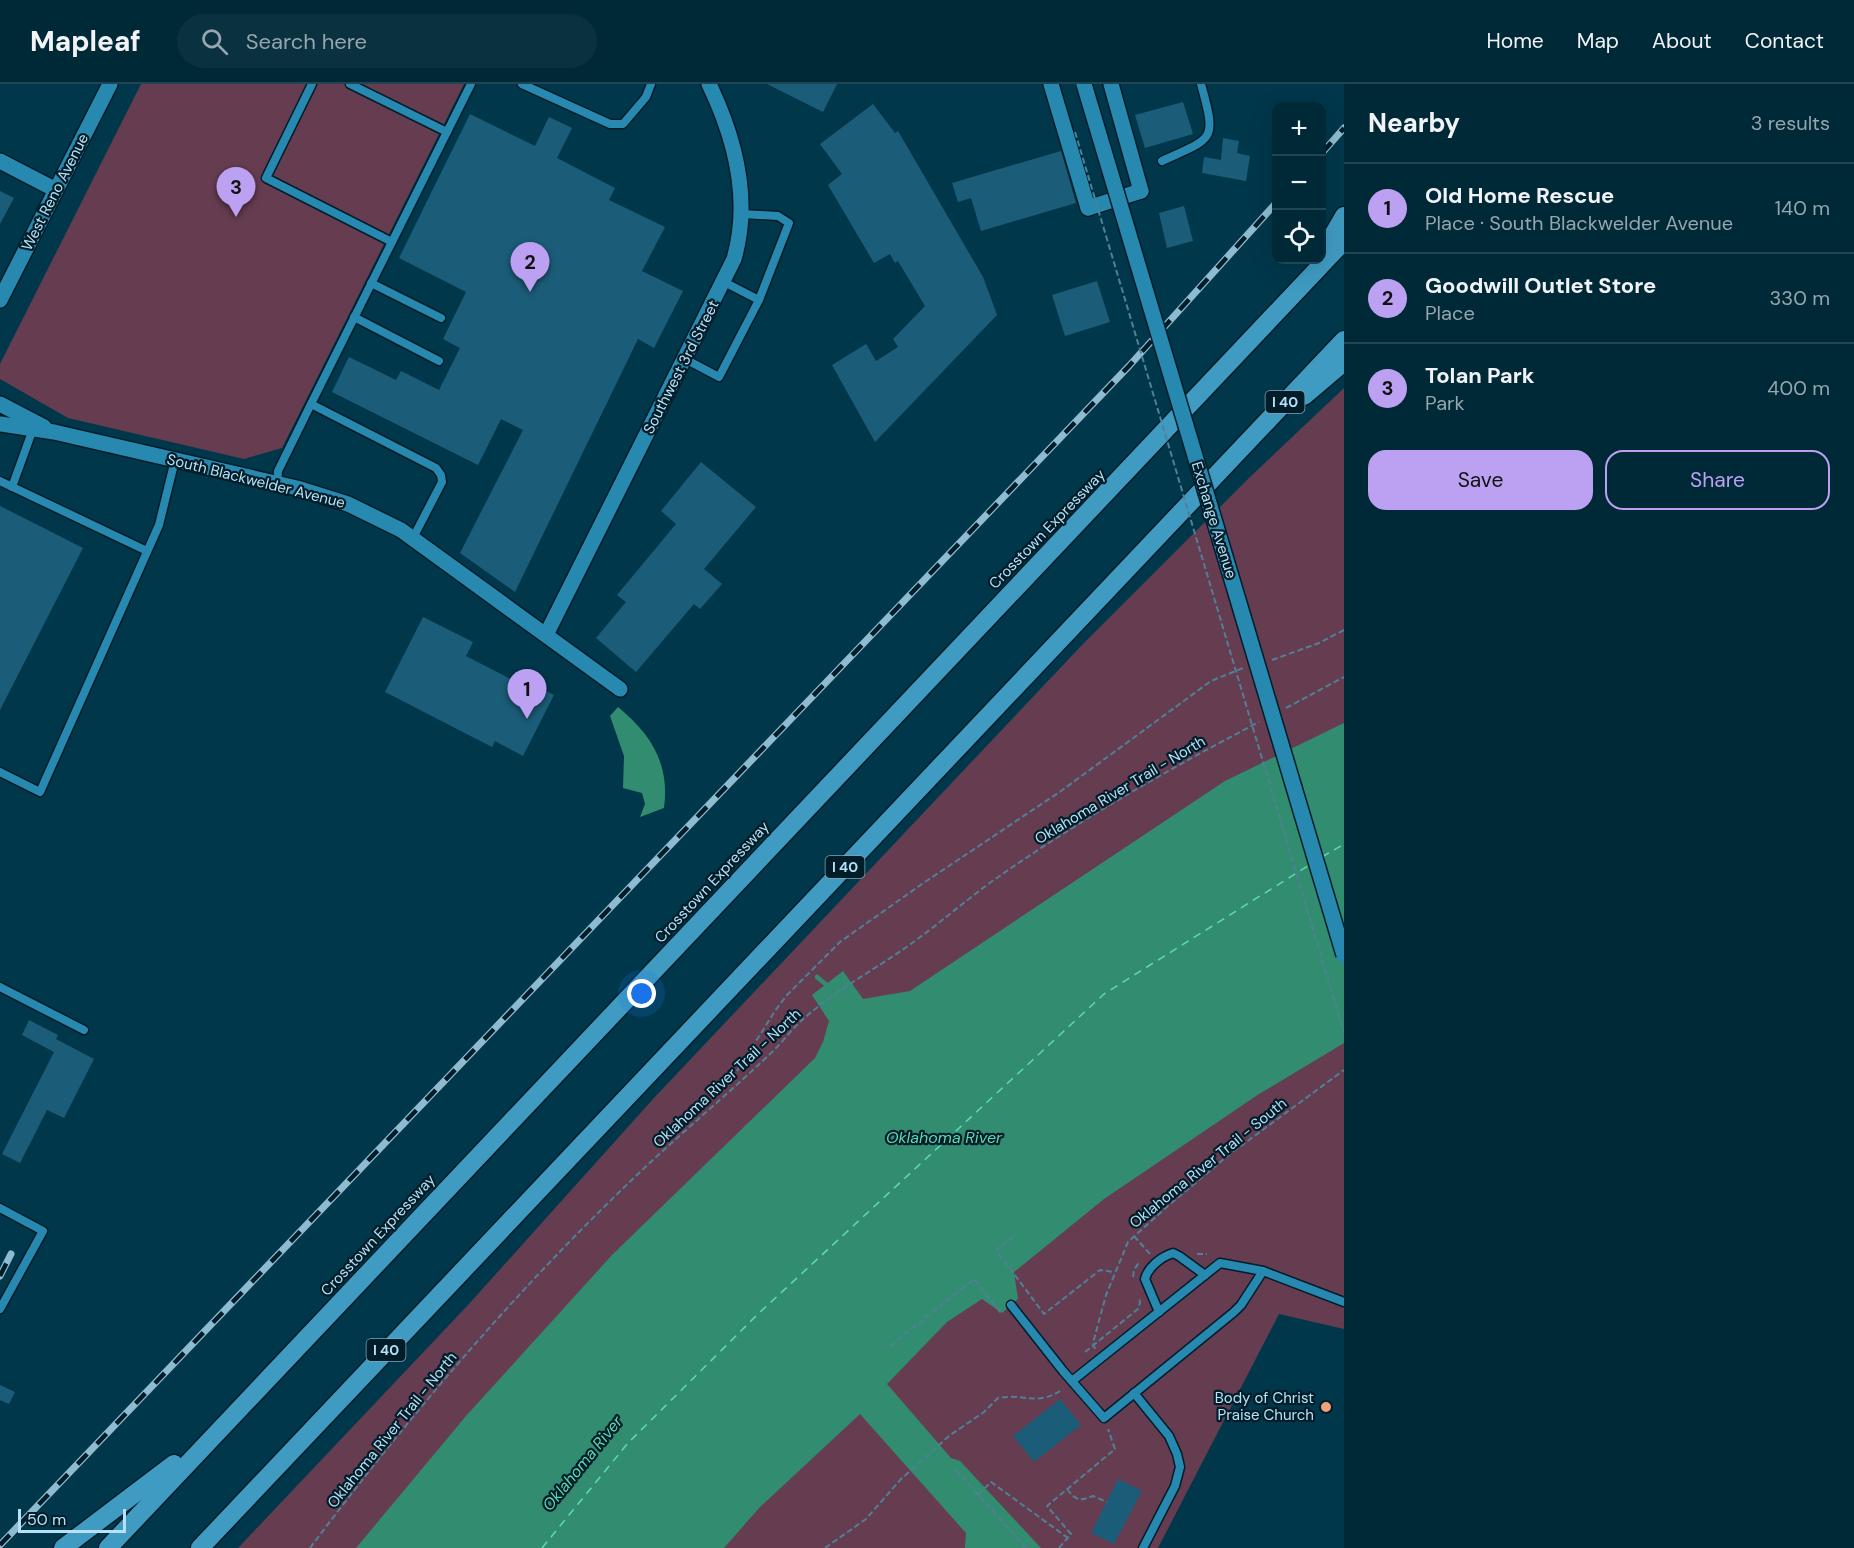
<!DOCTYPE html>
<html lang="en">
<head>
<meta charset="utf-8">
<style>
	:root { --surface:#002938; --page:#0a3140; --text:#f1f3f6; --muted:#95a6ae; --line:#224553; --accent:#bca0f2 }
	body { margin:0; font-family:"DM Sans",sans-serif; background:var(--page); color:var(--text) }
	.controls { position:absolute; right:18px; top:18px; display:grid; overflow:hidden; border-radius:12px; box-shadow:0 6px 24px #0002 }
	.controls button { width:54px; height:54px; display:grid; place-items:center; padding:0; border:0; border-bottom:2px solid var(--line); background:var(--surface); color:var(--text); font:30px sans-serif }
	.scale { position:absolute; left:18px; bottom:15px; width:108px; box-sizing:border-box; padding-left:6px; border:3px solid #b7e1f6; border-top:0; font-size:16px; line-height:21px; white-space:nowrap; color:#b7e1f6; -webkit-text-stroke:4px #011d29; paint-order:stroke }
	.you { position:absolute; left:642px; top:910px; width:21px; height:21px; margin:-15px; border:4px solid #fff; border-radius:50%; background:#1a73e8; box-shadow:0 0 0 9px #1a73e833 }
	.badge { display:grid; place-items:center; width:39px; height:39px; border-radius:50%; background:var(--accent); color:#111; font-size:20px; font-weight:700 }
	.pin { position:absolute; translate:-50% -50px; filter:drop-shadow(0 2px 3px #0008) }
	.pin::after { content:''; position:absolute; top:32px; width:21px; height:18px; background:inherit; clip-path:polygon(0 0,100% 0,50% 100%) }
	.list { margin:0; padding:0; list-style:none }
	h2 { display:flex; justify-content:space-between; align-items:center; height:78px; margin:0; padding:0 24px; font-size:26px }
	h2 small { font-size:20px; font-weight:400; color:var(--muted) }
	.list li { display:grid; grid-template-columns:39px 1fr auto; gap:18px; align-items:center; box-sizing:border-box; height:90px; padding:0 24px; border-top:2px solid var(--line) }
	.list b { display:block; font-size:22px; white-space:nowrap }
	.list p { margin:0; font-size:20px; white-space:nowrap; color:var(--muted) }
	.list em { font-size:20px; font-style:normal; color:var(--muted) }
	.actions { display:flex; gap:12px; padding:18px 24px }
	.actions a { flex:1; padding:14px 0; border:2px solid var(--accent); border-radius:18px; text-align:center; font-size:21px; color:var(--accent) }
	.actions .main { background:var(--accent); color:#111 }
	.icon { flex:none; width:33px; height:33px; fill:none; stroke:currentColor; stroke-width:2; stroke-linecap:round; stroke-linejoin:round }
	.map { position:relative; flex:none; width:1344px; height:1464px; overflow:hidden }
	header { display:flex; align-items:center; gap:36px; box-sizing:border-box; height:84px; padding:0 30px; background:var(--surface); border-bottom:2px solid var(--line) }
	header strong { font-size:28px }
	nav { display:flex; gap:33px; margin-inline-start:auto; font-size:21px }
	.search { width:420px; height:54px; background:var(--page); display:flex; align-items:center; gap:15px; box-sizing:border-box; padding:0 21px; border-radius:33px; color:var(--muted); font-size:22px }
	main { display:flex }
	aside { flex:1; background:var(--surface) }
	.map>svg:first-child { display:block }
	.green { fill:#663c51 }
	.water { fill:#328d70 }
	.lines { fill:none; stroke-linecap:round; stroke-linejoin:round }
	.stream { stroke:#328d70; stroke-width:4.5 }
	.ferry { stroke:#5ddab2; stroke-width:1.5; stroke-dasharray:8 6; stroke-linecap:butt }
	.building { fill:#1b5d78 }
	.lane-casing { stroke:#011d29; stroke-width:11 }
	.street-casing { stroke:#011d29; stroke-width:18 }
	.secondary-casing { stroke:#011d29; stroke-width:18 }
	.highway-casing { stroke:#011d29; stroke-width:21 }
	.path { stroke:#4f8095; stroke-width:2; stroke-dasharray:6 3; stroke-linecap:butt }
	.lane { stroke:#2789af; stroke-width:8 }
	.street { stroke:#2789af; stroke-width:15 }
	.secondary { stroke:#2789af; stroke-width:15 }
	.highway { stroke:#3f9bc1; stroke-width:18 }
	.rail-casing { stroke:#8ebbd0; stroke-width:7 }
	.rail { stroke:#011d29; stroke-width:4.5; stroke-dasharray:14; stroke-linecap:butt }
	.secondary-bridge-casing { stroke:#011d29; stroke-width:18; stroke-linecap:butt }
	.path-bridge { stroke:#4f8095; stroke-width:2; stroke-dasharray:6 3; stroke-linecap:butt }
	.secondary-bridge { stroke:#2789af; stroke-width:15 }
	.poi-dot { fill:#f0a279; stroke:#011d29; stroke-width:2 }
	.labels { text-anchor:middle; stroke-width:4.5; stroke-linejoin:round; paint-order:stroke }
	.shield { fill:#011d29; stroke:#80a6b8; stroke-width:1.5 }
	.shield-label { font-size:14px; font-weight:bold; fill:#b7e1f6 }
	.street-label { font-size:15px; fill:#b7e1f6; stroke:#011d29 }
	.poi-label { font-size:15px; fill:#b7e1f6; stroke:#011d29; text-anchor:end }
	.water-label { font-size:16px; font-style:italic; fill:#5ddab2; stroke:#011d29 }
</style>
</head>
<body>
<header>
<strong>Mapleaf</strong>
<div class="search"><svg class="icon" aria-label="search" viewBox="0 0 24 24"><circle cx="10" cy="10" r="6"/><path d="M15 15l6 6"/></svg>Search here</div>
<nav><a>Home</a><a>Map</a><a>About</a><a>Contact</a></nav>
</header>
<main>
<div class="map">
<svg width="1344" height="1464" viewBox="0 0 1344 1464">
	<rect width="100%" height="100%" fill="#00374b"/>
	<!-- green -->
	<g class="green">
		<path d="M141,0H464L282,364L244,375L68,334L0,295V280Z"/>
		<path d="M1344,304V1245L1279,1230L1158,1464H238L468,1221L653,1015L1082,561L1251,392Z"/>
	</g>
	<!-- water -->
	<g class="water">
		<path d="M618,623C651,650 670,680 664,724L640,733L645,720L642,709L623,704L624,672L610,632Z"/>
		<path d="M1344,639V959L1259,1010L1104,1115L1014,1188L1018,1215L1002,1229L982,1215L947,1238L887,1300L951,1374L960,1377L1041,1464H965L966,1449L860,1330L760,1423L724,1464H356L466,1332L612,1171L815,974L823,958L829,937L812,911L843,887L863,915L910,907L1225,697Z"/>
	</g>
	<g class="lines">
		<!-- stream -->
		<path class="stream" d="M817,893L829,903"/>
		<!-- ferry -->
		<g class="ferry">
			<path d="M1322,773L1344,760"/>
			<path d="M542,1464L628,1359L758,1230L1104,910L1311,780"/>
		</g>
	</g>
	<!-- building -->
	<g class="building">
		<path d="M767,0H837L823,28Z"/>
		<path d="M1183,18L1193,50L1145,64L1135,31Z"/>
		<path d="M873,20L895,49L898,47L983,193L997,231L875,358L832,281L866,260L876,277L898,263L893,255L925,222L898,177L895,179L890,170L874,179L828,101L842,90L820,60Z"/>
		<path d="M470,30L535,62L549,33L572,44L557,74L615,104L609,116L665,143L642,187L683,207L654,264L638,255L515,508L460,469L523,346L501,335L478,381L332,308L349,273L396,296L401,287L439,306L460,264L443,255L466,208L399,174Z"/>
		<path d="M1223,54L1239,57L1237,69L1250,72L1246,97L1202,89L1204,73L1221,76Z"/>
		<path d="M1061,67L1076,119L981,147L971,114L958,118L952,99Z"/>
		<path d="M0,107L14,114L0,140Z"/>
		<path d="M1184,122L1193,157L1167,164L1159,129Z"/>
		<path d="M1097,197L1110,238L1065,252L1052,211Z"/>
		<path d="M701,378L756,423L704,485L722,500L700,525L694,520L636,588L596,554L626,518L617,511L676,440L661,427Z"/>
		<path d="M0,422L83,464L0,626Z"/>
		<path d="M423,533L473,558L466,572L528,604L531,599L554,611L523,672L495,657L492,663L385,608Z"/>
		<path d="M29,936L58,951L56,955L94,975L64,1034L47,1026L20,1079L2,1070L54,968L22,951Z"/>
		<path d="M0,1301L15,1308L9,1320L0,1316Z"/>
		<path d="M1060,1315L1081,1341L1034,1378L1013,1352Z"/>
		<path d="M1118,1395L1142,1407L1114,1460L1091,1449Z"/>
	</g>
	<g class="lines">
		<defs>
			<g id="lane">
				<path d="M312,0L266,94L392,158"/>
				<path d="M350,0L447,48"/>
				<path d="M522,0L610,40H623L646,13L651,0"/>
				<path d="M1162,77C1214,53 1217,58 1201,0"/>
				<path d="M724,198L759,216"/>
				<path d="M371,199L441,234"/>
				<path d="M354,233L439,277"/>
				<path d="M685,275L719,293L759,216L789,139L778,132L742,130"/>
				<path d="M311,320L471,0"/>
				<path d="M0,397L147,467"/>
				<path d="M277,400L278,387L311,320L436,384L441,391L442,398L413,454"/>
				<path d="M12,403L33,345"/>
				<path d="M0,688L40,708L159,441L175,376"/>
				<path d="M0,903L84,946"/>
				<path d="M0,1124L43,1147L0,1225"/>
				<path d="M1011,1221L1063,1287L1104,1334L1234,1228L1241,1221L1263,1187"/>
				<path d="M1159,1228L1145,1195C1148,1183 1161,1173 1173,1169L1179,1172L1205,1191"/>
				<path d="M1072,1297L1220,1179L1263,1187L1344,1218"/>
				<path d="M1134,1309L1169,1352L1177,1370L1180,1383L1175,1402L1143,1464"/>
			</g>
			<g id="street">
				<path d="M0,77L56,106"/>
				<path d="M1088,124L1141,107"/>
				<path d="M0,320L44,343"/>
				<path d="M0,340L54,348L297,404L348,420L401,446L620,605"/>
				<path d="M546,551L734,175C751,116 735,54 709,0"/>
			</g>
			<g id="secondary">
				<path d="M1051,0L1088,124"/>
				<path d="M1111,0L1141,107"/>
				<path d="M0,216L110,0"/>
			</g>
			<g id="highway">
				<path d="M1322,170L1344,132"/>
				<path d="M1304,312L1344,278"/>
				<path d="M63,1464L174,1380"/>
				<path d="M108,1464L1344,157"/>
				<path d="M200,1464L1344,256"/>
			</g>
		</defs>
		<!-- lane casing -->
		<use href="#lane" class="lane-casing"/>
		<!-- street casing -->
		<use href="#street" class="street-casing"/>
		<!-- secondary casing -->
		<use href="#secondary" class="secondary-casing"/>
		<!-- highway casing -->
		<use href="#highway" class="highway-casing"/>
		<!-- path -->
		<g class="path">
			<path d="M1272,576L1319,559L1344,546"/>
			<path d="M1286,624L1344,593"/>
			<path d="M737,987L775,927L787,911L840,858L922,800L1061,707L1211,597L1243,584"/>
			<path d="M1014,1152L996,1166L1044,1230L1100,1186L1114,1188"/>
			<path d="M1134,1152L1150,1170"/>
			<path d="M1197,1170H1207"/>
			<path d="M1133,1193L1134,1186L1140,1177"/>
			<path d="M890,1262L974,1195L1001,1229"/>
			<path d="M1095,1265L1093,1259L1106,1211L1128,1158L1168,1122L1230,1070L1344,986"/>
			<path d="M1085,1268L1138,1225L1140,1219L1139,1213"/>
			<path d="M956,1386L1026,1464"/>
			<path d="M1067,1405C1076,1417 1080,1417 1093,1412L1107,1418"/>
			<path d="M978,1411L991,1398L1068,1454"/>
			<path d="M310,1464C409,1332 518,1204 638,1090C681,1049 727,1011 770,970C781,960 790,947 801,937C835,906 878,884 915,857C941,838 965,817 991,798C1076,738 1167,686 1259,638"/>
			<path d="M825,1464L866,1435L901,1395L949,1352L984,1328L998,1314C1024,1309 1038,1323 1063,1305"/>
			<path d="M1059,1464L1071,1450L1047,1422L1115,1365L1108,1345"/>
		</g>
		<!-- lane -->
		<use href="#lane" class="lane"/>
		<!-- street -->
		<use href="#street" class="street"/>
		<!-- secondary -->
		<use href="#secondary" class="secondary"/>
		<!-- highway -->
		<use href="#highway" class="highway"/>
		<defs>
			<g id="rail">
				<path d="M1322,69L1344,44"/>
				<path d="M0,1192L11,1170"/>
				<path d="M0,1461L1129,282L1276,119"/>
			</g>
		</defs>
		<!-- rail casing -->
		<use href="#rail" class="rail-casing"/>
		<!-- rail -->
		<use href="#rail" class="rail"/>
		<defs>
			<path id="secondary-bridge" d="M1084,0L1344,871"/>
		</defs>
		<!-- secondary-bridge casing -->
		<use href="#secondary-bridge" class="secondary-bridge-casing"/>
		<!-- path-bridge -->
		<path class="path-bridge" d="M1075,48L1344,949"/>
		<!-- secondary-bridge -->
		<use href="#secondary-bridge" class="secondary-bridge"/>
	</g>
	<!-- markers -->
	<circle class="poi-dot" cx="1326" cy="1323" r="6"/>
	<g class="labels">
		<!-- shield labels -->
		<g class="shield">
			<rect x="1265.5" y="307" width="39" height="22" rx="4.5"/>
			<rect x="825.5" y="772" width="39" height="22" rx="4.5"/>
			<rect x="366.5" y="1255" width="39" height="22" rx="4.5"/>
		</g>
		<g class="shield-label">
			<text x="1285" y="323">I 40</text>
			<text x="845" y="788">I 40</text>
			<text x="386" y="1271">I 40</text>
		</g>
		<!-- street labels -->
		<g class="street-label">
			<text transform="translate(55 108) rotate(-63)" y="5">West Reno Avenue</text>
			<text transform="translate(681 283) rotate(-63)" y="5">Southwest 3rd Street</text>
			<text transform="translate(256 397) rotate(14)" y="5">South Blackwelder Avenue</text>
			<text transform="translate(1214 436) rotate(73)" y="5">Exchange Avenue</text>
			<text transform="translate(1047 445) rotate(-46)" y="5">Crosstown Expressway</text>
			<text transform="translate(1120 706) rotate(-31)" y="5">Oklahoma River Trail - North</text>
			<text transform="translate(712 798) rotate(-47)" y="5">Crosstown Expressway</text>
			<text transform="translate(727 994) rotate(-43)" y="5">Oklahoma River Trail - North</text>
			<text transform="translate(1208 1079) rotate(-39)" y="5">Oklahoma River Trail - South</text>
			<text transform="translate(378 1151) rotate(-47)" y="5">Crosstown Expressway</text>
			<text transform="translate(392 1346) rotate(-51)" y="5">Oklahoma River Trail - North</text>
		</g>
		<!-- poi labels -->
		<g class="poi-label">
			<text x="1314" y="1319">Body of Christ<tspan x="1314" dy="17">Praise Church</tspan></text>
		</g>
		<!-- water labels -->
		<g class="water-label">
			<text x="944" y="1059">Oklahoma River</text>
			<text transform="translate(582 1379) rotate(-51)" y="6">Oklahoma River</text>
		</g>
	</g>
</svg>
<div class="controls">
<button>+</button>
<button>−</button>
<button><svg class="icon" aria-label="locate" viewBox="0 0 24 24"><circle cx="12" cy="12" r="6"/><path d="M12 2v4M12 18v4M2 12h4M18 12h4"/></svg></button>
</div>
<div class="scale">50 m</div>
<div class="you"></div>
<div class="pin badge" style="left:527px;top:635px">1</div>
<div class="pin badge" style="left:530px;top:208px">2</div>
<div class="pin badge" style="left:236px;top:133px">3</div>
</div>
<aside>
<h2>Nearby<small>3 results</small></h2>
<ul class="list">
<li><span class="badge">1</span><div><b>Old Home Rescue</b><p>Place · South Blackwelder Avenue</p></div><em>140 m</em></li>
<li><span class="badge">2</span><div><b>Goodwill Outlet Store</b><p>Place</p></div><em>330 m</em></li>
<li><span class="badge">3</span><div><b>Tolan Park</b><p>Park</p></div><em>400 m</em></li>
</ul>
<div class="actions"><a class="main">Save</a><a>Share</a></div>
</aside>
</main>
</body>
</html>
